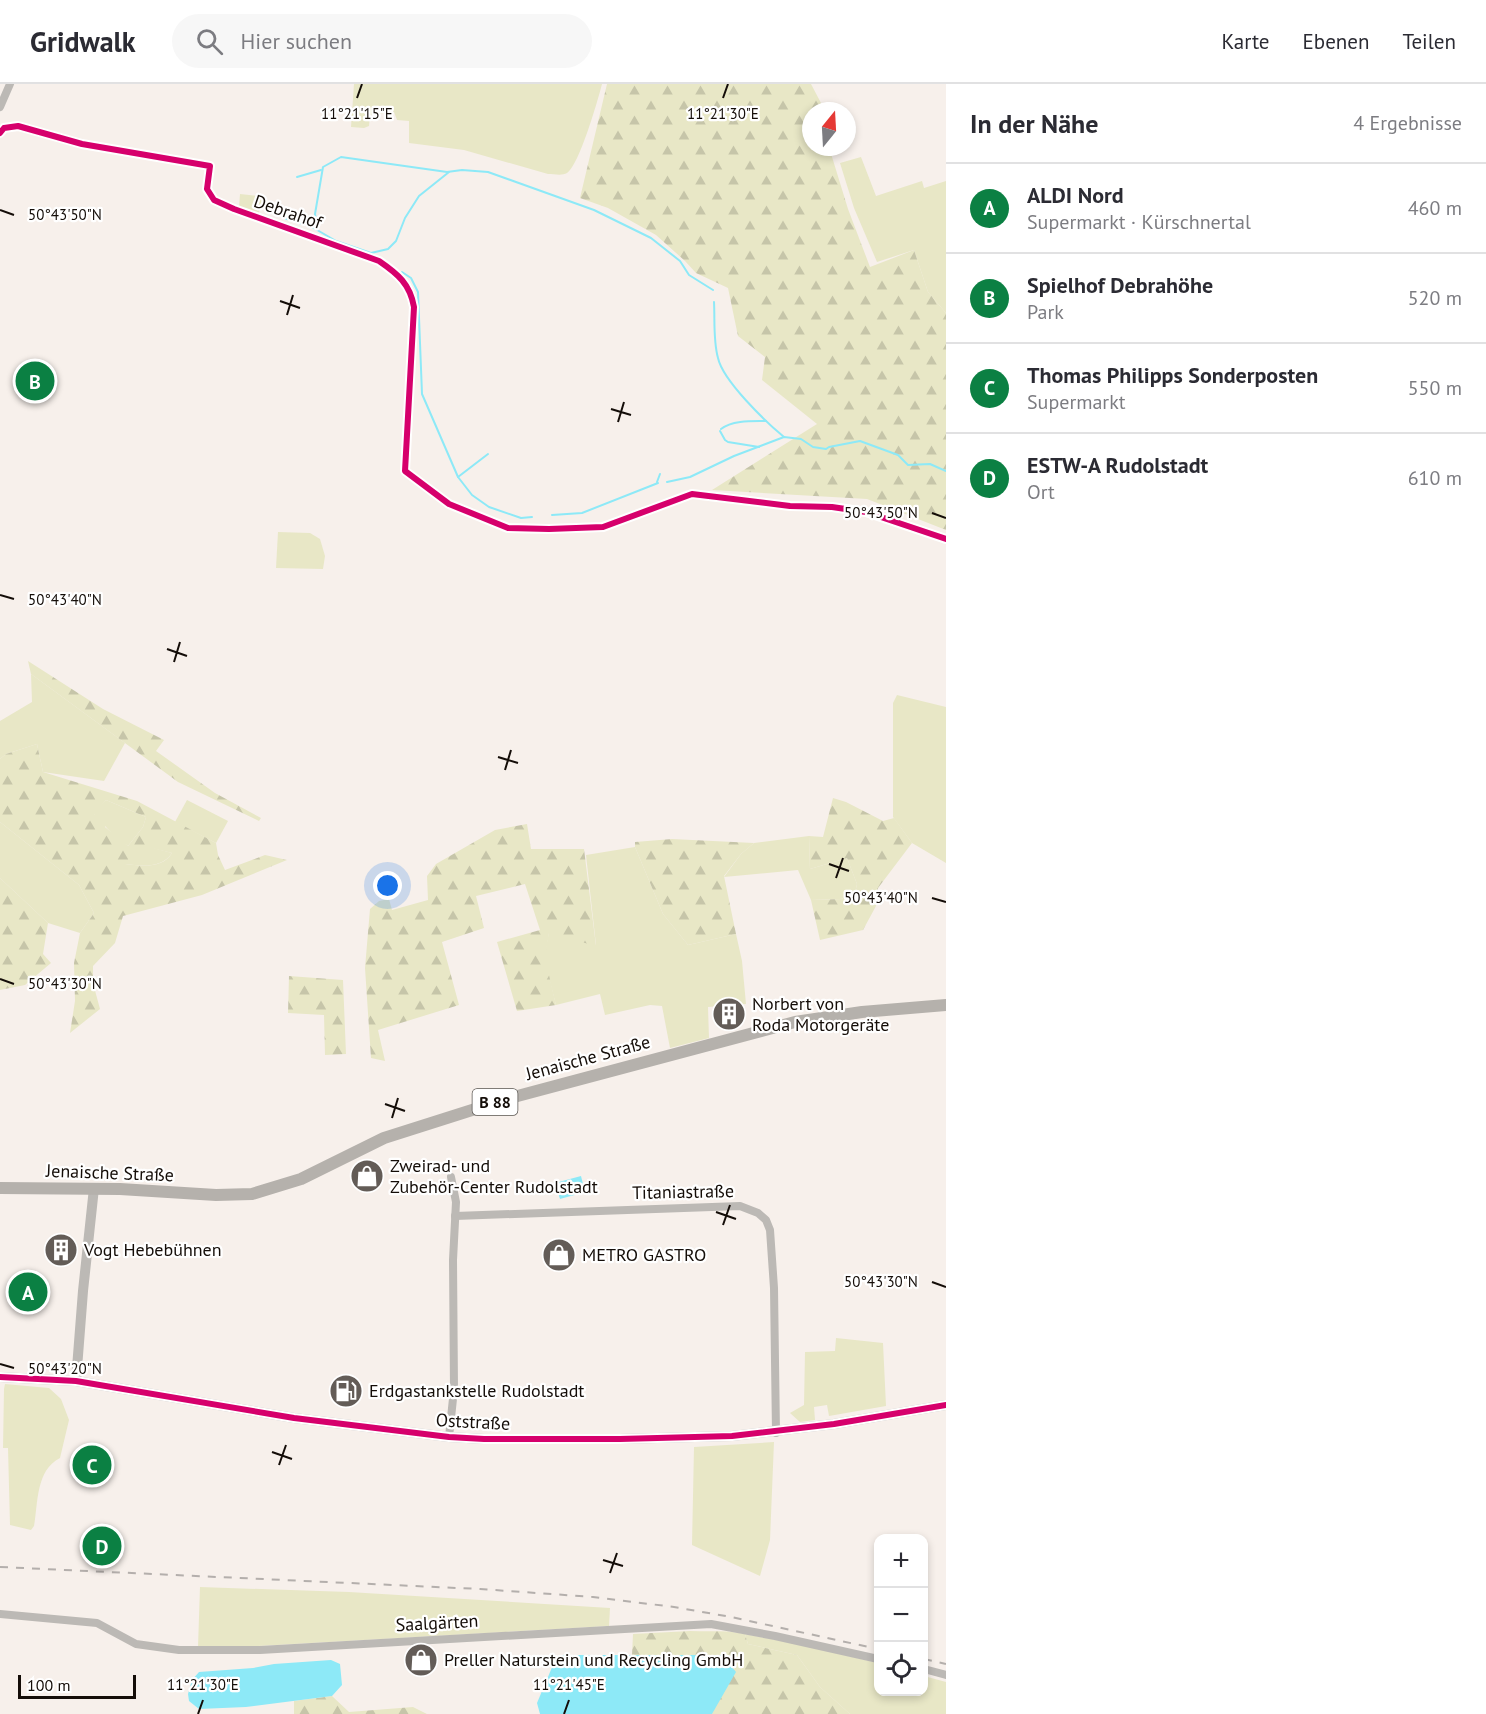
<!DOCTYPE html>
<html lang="de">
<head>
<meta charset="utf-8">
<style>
	:root { --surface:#fff; --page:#f7f7f7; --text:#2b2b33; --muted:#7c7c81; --line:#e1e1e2; --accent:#0b8043 }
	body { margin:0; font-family:"PT Sans",sans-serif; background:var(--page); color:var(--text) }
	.controls { position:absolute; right:18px; bottom:18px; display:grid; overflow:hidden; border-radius:12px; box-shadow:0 3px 9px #0003 }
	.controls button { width:54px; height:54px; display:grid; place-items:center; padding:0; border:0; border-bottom:2px solid var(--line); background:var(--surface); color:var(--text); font:30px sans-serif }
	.compass { position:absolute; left:802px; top:18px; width:54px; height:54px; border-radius:50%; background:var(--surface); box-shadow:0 3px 9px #0003; rotate:18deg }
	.scale { position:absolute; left:18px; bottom:15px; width:118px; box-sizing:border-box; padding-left:6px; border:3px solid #140d08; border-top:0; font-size:16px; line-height:21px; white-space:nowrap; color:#140d08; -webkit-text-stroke:4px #fff; paint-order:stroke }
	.you { position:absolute; left:388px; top:802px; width:21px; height:21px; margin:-15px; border:4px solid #fff; border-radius:50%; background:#1a73e8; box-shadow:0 0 0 9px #1a73e833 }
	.badge { display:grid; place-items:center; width:39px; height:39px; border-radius:50%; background:var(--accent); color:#fff; font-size:20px; font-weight:700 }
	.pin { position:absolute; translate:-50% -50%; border:3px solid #fff; box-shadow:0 2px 6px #0006 }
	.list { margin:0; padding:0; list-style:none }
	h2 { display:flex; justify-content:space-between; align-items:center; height:78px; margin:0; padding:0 24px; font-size:26px }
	h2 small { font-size:20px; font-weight:400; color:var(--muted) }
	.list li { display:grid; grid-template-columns:39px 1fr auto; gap:18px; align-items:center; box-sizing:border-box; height:90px; padding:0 24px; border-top:2px solid var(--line) }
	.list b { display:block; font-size:22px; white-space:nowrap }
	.list p { margin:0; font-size:20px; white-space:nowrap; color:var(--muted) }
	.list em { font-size:20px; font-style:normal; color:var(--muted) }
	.icon { flex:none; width:33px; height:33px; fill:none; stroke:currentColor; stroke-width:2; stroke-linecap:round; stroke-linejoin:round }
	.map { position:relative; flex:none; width:946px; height:1630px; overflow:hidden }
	header { display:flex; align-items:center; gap:36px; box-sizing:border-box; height:84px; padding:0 30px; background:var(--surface); border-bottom:2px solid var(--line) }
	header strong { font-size:28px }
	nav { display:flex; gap:33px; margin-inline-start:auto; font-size:21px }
	.search { width:420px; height:54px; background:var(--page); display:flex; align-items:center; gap:15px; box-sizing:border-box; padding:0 21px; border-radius:33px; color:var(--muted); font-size:22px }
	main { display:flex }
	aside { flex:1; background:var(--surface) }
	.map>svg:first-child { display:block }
	.green { fill:#e8e7c6 }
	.forest { fill:url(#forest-firs); fill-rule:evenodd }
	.water { fill:#8de9f7 }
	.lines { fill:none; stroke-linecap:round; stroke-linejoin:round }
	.stream { stroke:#8de9f7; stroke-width:2 }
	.minor { stroke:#bcb9b5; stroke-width:8 }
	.tertiary { stroke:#bcb9b5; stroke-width:10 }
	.primary { stroke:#b5b1ac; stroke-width:12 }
	.rail { stroke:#b4afac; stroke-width:2; stroke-dasharray:8 8; stroke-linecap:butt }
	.cycleway-casing { stroke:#fff; stroke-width:10 }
	.cycleway { stroke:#d6006c; stroke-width:6 }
	.ticks { fill:none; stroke:#140d08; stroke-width:2 }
	.labels { text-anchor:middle; stroke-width:4.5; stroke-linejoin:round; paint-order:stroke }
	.shield { fill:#fff; stroke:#5a5652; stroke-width:1.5 }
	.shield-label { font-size:16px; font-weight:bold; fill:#140d08 }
	.street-label { font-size:18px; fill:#140d08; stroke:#fff }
	.poi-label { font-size:18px; fill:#140d08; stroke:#fff; text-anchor:start }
	.ticks-label { font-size:15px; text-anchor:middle; fill:#140d08; stroke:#fff; stroke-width:4.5; stroke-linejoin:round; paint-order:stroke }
</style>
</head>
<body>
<header>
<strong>Gridwalk</strong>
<div class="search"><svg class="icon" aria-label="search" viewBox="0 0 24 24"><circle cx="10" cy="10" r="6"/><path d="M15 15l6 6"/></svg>Hier suchen</div>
<nav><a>Karte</a><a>Ebenen</a><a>Teilen</a></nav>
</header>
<main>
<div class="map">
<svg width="946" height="1630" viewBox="0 0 946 1630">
	<defs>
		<pattern id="forest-firs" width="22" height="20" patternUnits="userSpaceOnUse" patternTransform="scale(1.5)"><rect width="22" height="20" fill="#e8e7c6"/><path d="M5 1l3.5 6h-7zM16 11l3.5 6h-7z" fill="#c6c5a9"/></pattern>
	</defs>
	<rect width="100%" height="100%" fill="#f7f0eb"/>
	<!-- green -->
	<g class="green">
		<path d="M354,0H602C598,16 579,82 567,89C562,92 554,90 548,90L464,66L409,59V37L397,36L394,28L370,31L369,42L364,44L351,43Z"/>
		<path d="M861,73L876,112L922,97L924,104L946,97V229L928,208L914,166L877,178L854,124L840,79Z"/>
		<path d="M240,110L266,113L258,130L239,123Z"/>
		<path d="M278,448L310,449L320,455L325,472L323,485L276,484Z"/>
		<path d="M31,590L125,659L104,697L43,688L37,660L6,670L0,675V637L32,618Z"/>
		<path d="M897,611L946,623V779L912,759L893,733V619Z"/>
		<path d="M106,716L146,733L143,743L128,762L117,755L93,729Z"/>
		<path d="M187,716L228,737L216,759L175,738Z"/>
		<path d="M0,738L79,801L94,829L80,849L48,839L0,794Z"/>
		<path d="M809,752L810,785L847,774L857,800L855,809L841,815L811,816L798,786L724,793L741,770L754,759Z"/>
		<path d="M139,760L172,769C161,785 142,782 124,780Z"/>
		<path d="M635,763L663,830L688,861L736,850L742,877L746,920L708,923L709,954L670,964L662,922L650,921L605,931L600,910L556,921L544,874L549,848L596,861L586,771Z"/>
		<path d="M836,1254L883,1259L886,1322L829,1332L827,1321L814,1323L815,1336L800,1338L790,1329L804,1321L805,1268L835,1267Z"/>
		<path d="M5,1300L49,1304L61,1315L69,1336L60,1374C36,1386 38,1418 34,1442L31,1446L10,1441L8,1364H3L4,1305Z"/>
		<path d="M774,1358L770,1456L760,1492L692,1461L694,1363Z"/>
		<path d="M200,1503L349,1508L610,1524L609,1542L241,1563H198Z"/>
		<path d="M745,1550L797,1560L878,1579V1608H924V1592L946,1598V1630H850L820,1603L797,1571L748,1560Z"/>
	</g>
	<!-- forest -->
	<g class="forest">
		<path d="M607,0H811L821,19L822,27H811V63H829L848,125L870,183L914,166L928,208L946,229V446L867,415L712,406L817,340L762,296L765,273L738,252L728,204L696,189L685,177L656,151L608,124L580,114Z"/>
		<path d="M28,577L103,625L164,656L156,667L215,709L261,734L259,737L178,698L31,590Z"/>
		<path d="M37,660L43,688L137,717L216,759L218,771L225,786L265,771L287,776L202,811L123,832L115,859L93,882V899L100,925L70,949L75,917L74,879L80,849L94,829L79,801L0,738V675L6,670ZM106,716L146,733L143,743L128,762L105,743L106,731L98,732L94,730ZM139,761L172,769C162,785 142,782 125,780Z"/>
		<path d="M833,714L846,718L883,737L894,734L912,759L878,804L876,822L863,846L820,856L811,816L841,815L855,809L857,800L847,774L810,785L809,752L823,753Z"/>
		<path d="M527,740L531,765H584L596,862L549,849L545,874L556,921L517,927L497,858L540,846L525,800L476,812L484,844L442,858L459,921L378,946L385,977L371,974L365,884L370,825L379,817L389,815L392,826L428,816L427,792L436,780L495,746Z"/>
		<path d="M672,755L754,759L741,770L724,792L736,850L688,861L663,830L635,763V758Z"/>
		<path d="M0,794L48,839L43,870L51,879L25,901L0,906Z"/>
		<path d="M289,892L343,896L346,970L325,971L324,931L288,929Z"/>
		<path d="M690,1547C709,1548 728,1546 745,1550L748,1560L797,1571L820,1603L850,1630H712L722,1571H632L633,1550Z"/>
		<path d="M332,1612L349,1628L413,1623L427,1630H294V1617Z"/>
	</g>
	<!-- water -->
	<g class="water">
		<path d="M581,1092L585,1108L560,1115L555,1099Z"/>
		<path d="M563,1571H722L736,1588L712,1630H540L537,1619L553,1581Z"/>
		<path d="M331,1576L340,1580L342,1601L332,1612L246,1623L199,1625L189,1617L188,1610L192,1596L199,1588L253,1584L274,1580Z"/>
	</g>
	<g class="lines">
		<!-- stream -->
		<g class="stream">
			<path d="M297,93L321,86"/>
			<path d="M284,134L303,140"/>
			<path d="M312,143L336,157L371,169L388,165L396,157L405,134L419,112L449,88"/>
			<path d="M318,146L315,130L323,83L341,73L447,88L462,86L488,88L594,126L651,154L680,177L689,191L713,206"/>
			<path d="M402,188L411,194L418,208L422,310L458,393L472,411L489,423L521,434L532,433"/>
			<path d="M714,218C715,236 713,256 718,274C723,297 766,338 784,353"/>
			<path d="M721,345C732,336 752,337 766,337"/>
			<path d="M720,347L725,356L728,358L759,363"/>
			<path d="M458,393L488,370"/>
			<path d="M657,398L660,390"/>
			<path d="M667,398L690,393L734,372L784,353L801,355L813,363L826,365L829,363L860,357L898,371L908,381L930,380L946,387"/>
			<path d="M552,431L582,429L658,399"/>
		</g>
		<!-- minor -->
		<g class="minor">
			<path d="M0,23L10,0"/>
			<path d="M0,49L4,44L18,42L82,60L210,82L207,105L214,116L234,125L379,177C398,190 410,200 414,223L405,387L449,420L508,444L549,445L603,443L692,410L790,422L832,423L866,428L946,455"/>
			<path d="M455,1132L740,1122L758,1129L766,1136L770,1146L774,1204L776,1349"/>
			<path d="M449,1353L454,1305L453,1176L456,1118L451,1093"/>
			<path d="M0,1530L97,1539L136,1560L179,1566H260L711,1540L775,1552L878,1575"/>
			<path d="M924,1585L946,1591"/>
		</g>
		<!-- tertiary -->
		<g class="tertiary">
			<path d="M0,1293L76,1297L294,1334L449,1353L484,1355H620L732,1352L834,1340L946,1321"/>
			<path d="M76,1297L83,1207L94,1104"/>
		</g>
		<!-- primary -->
		<path class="primary" d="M0,1104L120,1105L216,1111L252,1110L301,1095L384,1054L510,1014L795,938L862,928L946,921"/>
		<!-- rail -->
		<g class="rail">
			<path d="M0,1483L480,1505L593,1513L674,1523L731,1533L878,1565"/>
			<path d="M924,1575L946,1580"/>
		</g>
		<defs>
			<g id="cycleway">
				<path d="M0,49L4,44L18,42L82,60L210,82L207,105L214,116L234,125L379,177C398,190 410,200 414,223L405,387L449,420L508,444L549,445L603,443L692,410L790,422L832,423L866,428L946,455"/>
				<path d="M0,1293L76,1297L294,1334L449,1353L484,1355H620L732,1352L834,1340L946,1321"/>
			</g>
		</defs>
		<!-- cycleway casing -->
		<use href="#cycleway" class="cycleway-casing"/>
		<!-- cycleway -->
		<use href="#cycleway" class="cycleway"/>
	</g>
	<!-- ticks -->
	<path class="ticks" d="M357,14L362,0M723,14L728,0M0,126L14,131M280,217L300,224M287,231L293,211M611,325L631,331M618,338L624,318M932,429L946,434M0,511L14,515M167,565L187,572M174,578L180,558M498,673L518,679M505,686L511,666M829,780L849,787M836,794L843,774M932,814L946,818M0,895L14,900M385,1020L405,1027M392,1034L398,1014M716,1128L736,1135M723,1141L730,1121M932,1198L946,1203M0,1280L14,1284M272,1368L292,1375M279,1381L286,1361M603,1476L623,1482M610,1489L617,1469M198,1630L203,1616M564,1630L569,1616"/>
	<!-- icons -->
	<defs>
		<symbol id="building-disc" viewBox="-11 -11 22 22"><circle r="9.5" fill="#635c57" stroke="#fff"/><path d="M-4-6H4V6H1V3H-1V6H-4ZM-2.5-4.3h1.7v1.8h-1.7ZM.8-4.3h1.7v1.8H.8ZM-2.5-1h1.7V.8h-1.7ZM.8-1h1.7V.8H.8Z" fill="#fff"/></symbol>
		<symbol id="shop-disc" viewBox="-11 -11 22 22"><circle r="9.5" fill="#635c57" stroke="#fff"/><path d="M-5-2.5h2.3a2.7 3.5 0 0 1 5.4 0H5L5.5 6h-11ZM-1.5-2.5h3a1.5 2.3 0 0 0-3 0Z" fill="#fff"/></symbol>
		<symbol id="fuel-disc" viewBox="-11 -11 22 22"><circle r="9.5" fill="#635c57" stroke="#fff"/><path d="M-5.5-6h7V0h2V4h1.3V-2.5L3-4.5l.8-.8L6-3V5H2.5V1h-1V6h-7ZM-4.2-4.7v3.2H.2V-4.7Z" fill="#fff"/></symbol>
	</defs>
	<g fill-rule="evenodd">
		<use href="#building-disc" x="710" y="911" width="38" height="38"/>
		<use href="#shop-disc" x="348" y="1073" width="38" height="38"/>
		<use href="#building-disc" x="42" y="1147" width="38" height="38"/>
		<use href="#shop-disc" x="540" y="1152" width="38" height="38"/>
		<use href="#fuel-disc" x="327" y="1288" width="38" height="38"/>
		<use href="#shop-disc" x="402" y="1557" width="38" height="38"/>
	</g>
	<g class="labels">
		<!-- shield labels -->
		<rect class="shield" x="472.5" y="1005" width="45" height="26" rx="4.5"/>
		<g class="shield-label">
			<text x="495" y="1024">B 88</text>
		</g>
		<!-- street labels -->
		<g class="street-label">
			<text transform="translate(288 128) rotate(19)" y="6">Debrahof</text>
			<text transform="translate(588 974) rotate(-15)" y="6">Jenaische Straße</text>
			<text transform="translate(110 1089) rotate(2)" y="6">Jenaische Straße</text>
			<text transform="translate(683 1108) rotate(-1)" y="6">Titaniastraße</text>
			<text transform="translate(473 1338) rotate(3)" y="6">Oststraße</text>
			<text transform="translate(437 1539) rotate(-3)" y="6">Saalgärten</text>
		</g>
		<!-- poi labels -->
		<g class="poi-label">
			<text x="752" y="926">Norbert von<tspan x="752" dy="21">Roda Motorgeräte</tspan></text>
			<text x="390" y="1088">Zweirad- und<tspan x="390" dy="21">Zubehör-Center Rudolstadt</tspan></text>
			<text x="84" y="1172">Vogt Hebebühnen</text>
			<text x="582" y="1177">METRO GASTRO</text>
			<text x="369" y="1313">Erdgastankstelle Rudolstadt</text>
			<text x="444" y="1582">Preller Naturstein und Recycling GmbH</text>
		</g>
	</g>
	<g class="ticks-label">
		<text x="357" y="35">11°21'15"E</text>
		<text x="723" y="35">11°21'30"E</text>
		<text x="65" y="136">50°43'50"N</text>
		<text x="881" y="434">50°43'50"N</text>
		<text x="65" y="521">50°43'40"N</text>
		<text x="881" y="819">50°43'40"N</text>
		<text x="65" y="905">50°43'30"N</text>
		<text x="881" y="1203">50°43'30"N</text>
		<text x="65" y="1290">50°43'20"N</text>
		<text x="203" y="1606">11°21'30"E</text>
		<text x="569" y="1606">11°21'45"E</text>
	</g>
</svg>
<div class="controls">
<button>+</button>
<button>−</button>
<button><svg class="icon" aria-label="locate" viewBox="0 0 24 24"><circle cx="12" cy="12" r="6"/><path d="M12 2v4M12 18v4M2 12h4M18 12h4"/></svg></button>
</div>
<svg class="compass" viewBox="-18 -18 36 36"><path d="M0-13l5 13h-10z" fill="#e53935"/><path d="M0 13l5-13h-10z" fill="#7c7c81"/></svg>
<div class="scale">100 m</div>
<div class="you"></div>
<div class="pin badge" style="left:28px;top:1208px">A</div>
<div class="pin badge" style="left:35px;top:297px">B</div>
<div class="pin badge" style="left:92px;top:1381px">C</div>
<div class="pin badge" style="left:102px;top:1462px">D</div>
</div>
<aside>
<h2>In der Nähe<small>4 Ergebnisse</small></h2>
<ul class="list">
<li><span class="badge">A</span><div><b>ALDI Nord</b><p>Supermarkt · Kürschnertal</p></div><em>460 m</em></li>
<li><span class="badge">B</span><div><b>Spielhof Debrahöhe</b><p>Park</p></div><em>520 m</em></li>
<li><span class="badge">C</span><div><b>Thomas Philipps Sonderposten</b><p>Supermarkt</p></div><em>550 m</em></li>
<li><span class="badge">D</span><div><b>ESTW-A Rudolstadt</b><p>Ort</p></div><em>610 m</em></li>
</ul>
</aside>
</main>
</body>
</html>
